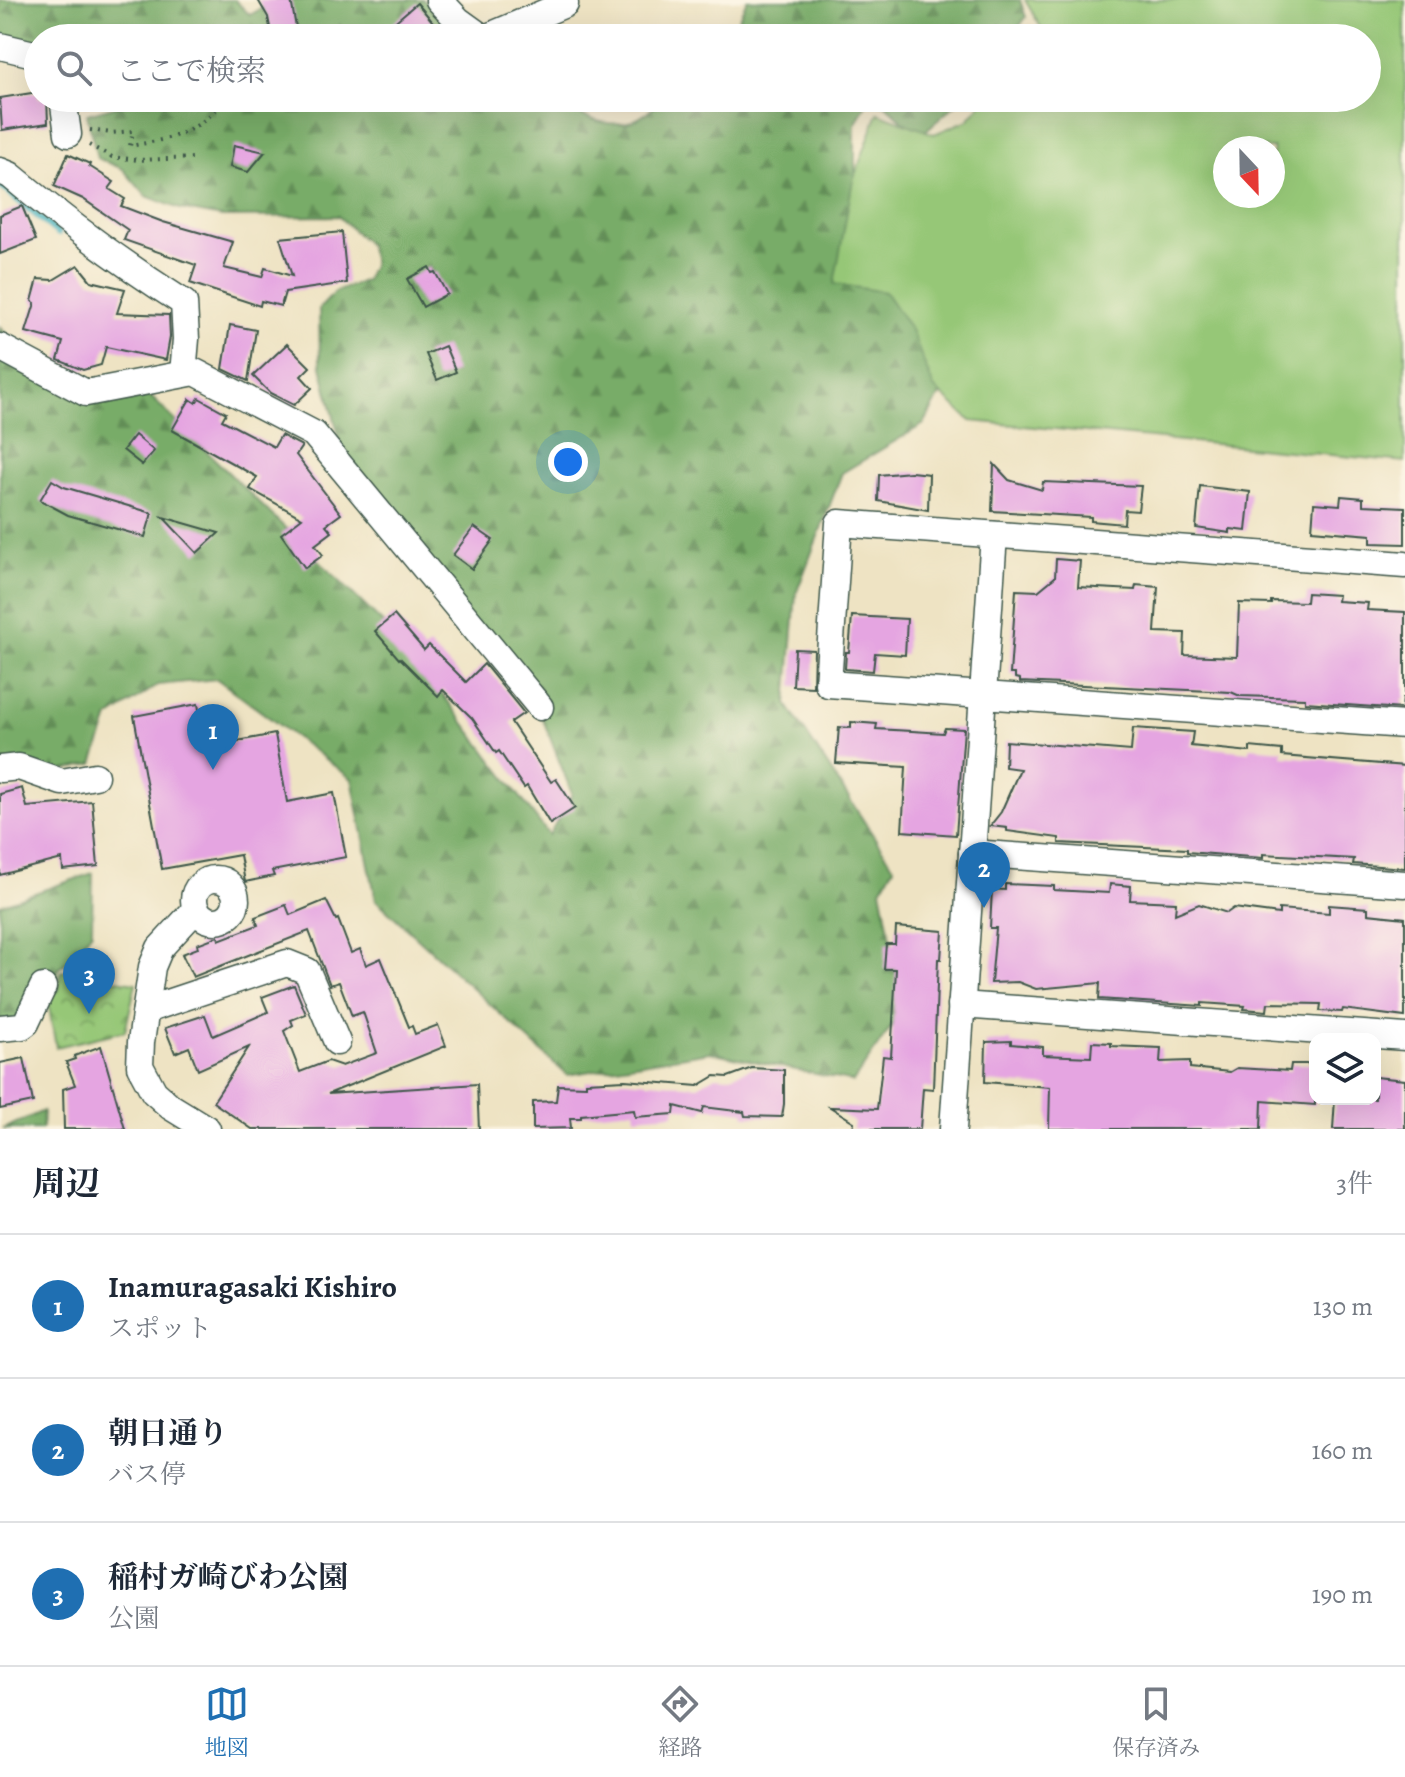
<!DOCTYPE html>
<html lang="ja">
<head>
<meta charset="utf-8">
<style>
	:root { --surface:#fff; --page:#f6f6f7; --text:#1f2937; --muted:#747a83; --line:#e0e1e3; --accent:#1f6fb2 }
	body { margin:0; font-family:Alegreya,"Noto Serif JP",serif; background:var(--page); color:var(--text) }
	.controls { position:absolute; right:24px; bottom:24px; display:grid; overflow:hidden; border-radius:16px; box-shadow:0 8px 32px #0002 }
	.controls button { width:72px; height:72px; display:grid; place-items:center; padding:0; border:0; border-bottom:2px solid var(--line); background:var(--surface); color:var(--text); font:40px sans-serif }
	.compass { position:absolute; left:1213px; top:136px; width:72px; height:72px; border-radius:50%; background:var(--surface); box-shadow:0 8px 32px #0002; rotate:158deg }
	.you { position:absolute; left:568px; top:462px; width:28px; height:28px; margin:-20px; border:6px solid #fff; border-radius:50%; background:#1a73e8; box-shadow:0 0 0 12px #1a73e833 }
	.badge { display:grid; place-items:center; width:52px; height:52px; border-radius:50%; background:var(--accent); color:#fff; font-size:26px; font-weight:700 }
	.pin { position:absolute; translate:-50% -66px; filter:drop-shadow(0 2px 4px #0008) }
	.pin::after { content:''; position:absolute; top:42px; width:28px; height:24px; background:inherit; clip-path:polygon(0 0,100% 0,50% 100%) }
	.list { margin:0; padding:0; list-style:none }
	h2 { display:flex; justify-content:space-between; align-items:center; height:104px; margin:0; padding:0 32px; font-size:34px }
	h2 small { font-size:26px; font-weight:400; color:var(--muted) }
	.list li { display:grid; grid-template-columns:52px 1fr auto; gap:24px; align-items:center; box-sizing:border-box; height:144px; padding:0 32px; border-top:2px solid var(--line) }
	.list b { display:block; font-size:30px; white-space:nowrap }
	.list p { margin:0; font-size:26px; white-space:nowrap; color:var(--muted) }
	.list em { font-size:26px; font-style:normal; color:var(--muted) }
	.icon { flex:none; width:44px; height:44px; fill:none; stroke:currentColor; stroke-width:2; stroke-linecap:round; stroke-linejoin:round }
	.map { position:relative; flex:none; width:1405px; height:1129px; overflow:hidden }
	.search { position:absolute; background:var(--surface); box-shadow:0 8px 32px #0002; left:24px; right:24px; top:24px; height:88px; display:flex; align-items:center; gap:20px; box-sizing:border-box; padding:0 28px; border-radius:44px; color:var(--muted); font-size:30px }
	.sheet { height:536px; background:var(--surface) }
	nav { display:flex; justify-content:space-around; align-items:center; box-sizing:border-box; height:112px; border-top:2px solid var(--line); background:var(--surface); font-size:22px; color:var(--muted) }
	nav a { display:grid; justify-items:center; gap:4px }
	nav .on { color:var(--accent) }
	.map>svg:first-child { display:block }
	.forest { fill:url(#forest-firs); stroke:#4c744e; stroke-width:2 }
	.park { fill:url(#park-crowns); stroke:#5a8256; stroke-width:2 }
	.pitch { fill:#96c777; stroke:#5a8256; stroke-width:2; fill-rule:evenodd }
	.lines { fill:none; stroke-linecap:round; stroke-linejoin:round }
	.stream { stroke:#42b1be; stroke-width:7 }
	.building { fill:#e5a5e1 }
	.minor-casing { stroke:#3e5649; stroke-width:29 }
	.path { stroke:#3e5649; stroke-width:4; stroke-dasharray:2 6; stroke-linecap:butt }
	.minor { stroke:#fff; stroke-width:26 }
</style>
</head>
<body>
<div class="map">
<svg width="1405" height="1129" viewBox="0 0 1405 1129">
	<defs>
		<pattern id="forest-firs" width="22" height="20" patternUnits="userSpaceOnUse" patternTransform="scale(2)"><rect width="22" height="20" fill="#78ac68"/><path d="M5 1l3.5 6h-7zM16 11l3.5 6h-7z" fill="#628d56"/></pattern>
		<pattern id="park-crowns" width="20" height="18" patternUnits="userSpaceOnUse" patternTransform="scale(2)"><rect width="20" height="18" fill="#96c777"/><path d="M2 6a3 3 0 1 1 6 0M12 15a3 3 0 1 1 6 0" fill="none" stroke="#7aa362"/></pattern>
	</defs>
	<rect width="100%" height="100%" fill="#fcf5e5"/>
	<filter id="ink" filterUnits="userSpaceOnUse"><feTurbulence type="fractalNoise" baseFrequency=".0125" numOctaves="2"/><feDisplacementMap in="SourceGraphic" scale="16" xChannelSelector="R" yChannelSelector="G"/><feConvolveMatrix kernelMatrix="1 2 1 2 8 2 1 2 1" color-interpolation-filters="sRGB"/></filter>
	<filter id="wash" filterUnits="userSpaceOnUse"><feTurbulence type="fractalNoise" baseFrequency=".006" numOctaves="4" result="noise"/><feDisplacementMap in="SourceGraphic" scale="32" xChannelSelector="R" yChannelSelector="G"/><feGaussianBlur stdDeviation="1.8" result="paint"/><feColorMatrix in="noise" values="0 0 0 0 0 0 0 0 0 0 0 0 0 0 0 0 0 1.4 0 .05"/><feComposite in="paint" operator="in"/></filter>
	<g filter="url(#wash)">
		<rect width="100%" height="100%" fill="#eee3c3"/>
		<!-- forest -->
		<g class="forest">
			<path d="M0,0H235L250,15L276,0H423L473,38H141L133,36L122,38H38V52L0,41Z"/>
			<path d="M747,0H1020L1026,17L1011,38H730Z"/>
			<path d="M146,98H553C573,113 605,130 632,121C643,117 656,106 664,98H963L923,133L907,125L884,103L866,104L855,125V248L955,367L924,424L842,473L796,594L787,704L894,867L881,889L904,1008L853,1082L710,1052L567,1075L376,900L352,779L217,679L158,685L109,718L93,764L0,784V327L44,377L151,397L406,646L549,835L572,794L542,717L342,449L320,362L319,309L335,292L366,280L373,262L368,244L338,216L222,217L180,209L146,196L123,169L97,158L87,114Z"/>
			<path d="M93,873L92,932L68,961L58,969L56,988L0,1031V905Z"/>
			<path d="M43,1111L42,1129H3Z"/>
		</g>
		<!-- park -->
		<path class="park" d="M61,971L136,983L125,1031L56,1047L47,996L59,990Z"/>
		<!-- pitch -->
		<path class="pitch" d="M1025,0H1405V462L971,421L934,388L911,330L885,292L834,284L853,180L878,113L934,134L968,120L986,98H1367V38H1036L1042,29ZM1225,148H1273V196H1225Z"/>
		<g class="lines">
			<!-- stream -->
			<path class="stream" d="M0,185L58,233"/>
		</g>
		<g id="blocks">
			<!-- building -->
			<g class="building">
				<path d="M258,0H291L298,38H272L268,17Z"/>
				<path d="M417,3L438,28L425,38H402L391,25Z"/>
				<path d="M38,92V98H47L48,123L2,130L0,98Z"/>
				<path d="M234,145L265,152L248,172L230,167Z"/>
				<path d="M68,154L90,164L89,166L114,182L109,189L125,199L121,206L163,222L233,242L224,268L262,277L265,268L292,276L280,238L342,232L347,283L285,292L281,306L261,301L260,306L190,283L196,265L124,240L128,230L83,199L54,186Z"/>
				<path d="M22,206L36,240L0,254V215Z"/>
				<path d="M78,265L91,281L125,289L117,313L169,315L170,337L166,360L106,347L101,365L83,370L58,360L63,342L26,332L35,303L32,301L38,279L53,280Z"/>
				<path d="M429,267L432,273L435,272L447,294L423,307L407,279Z"/>
				<path d="M230,325L256,330L248,381L223,369Z"/>
				<path d="M287,344L310,367L301,376L312,388L294,405L270,393L253,376Z"/>
				<path d="M445,346L456,372L437,380L426,354Z"/>
				<path d="M199,398L226,413L222,420L274,447L281,435L302,446L296,455L341,514L326,525L332,532L315,545L323,555L305,568L281,534L302,518L250,489L257,477L172,430L190,399L196,403Z"/>
				<path d="M135,435L154,451L142,465L123,450Z"/>
				<path d="M994,464L1009,480L1042,490L1043,482L1141,486L1138,511L1125,510L1124,524L1091,521V517L992,511Z"/>
				<path d="M911,472L929,474L928,510L878,501L879,475Z"/>
				<path d="M52,480L64,487L152,513L145,537L68,515L40,500Z"/>
				<path d="M1200,486L1250,492L1246,531L1230,529V533L1196,528Z"/>
				<path d="M1341,496L1363,498V505L1405,507V544L1371,543V535L1312,530L1314,503L1340,505Z"/>
				<path d="M163,517L219,533L197,553Z"/>
				<path d="M474,527L493,540L472,569L453,555Z"/>
				<path d="M1056,559L1080,561L1078,587L1135,590L1136,585L1158,587L1155,632L1185,633L1184,655L1237,657L1239,603L1271,604V601L1306,602L1307,593L1338,595L1337,601L1368,603L1367,610L1405,612V698H1403L1402,709L1305,702V698L1240,696L1231,692L1020,682V679L1015,678V674H1010L1016,590L1038,591L1055,577Z"/>
				<path d="M394,615L424,650L429,645L466,682L484,664L524,713L511,722L551,782L556,779L575,808L550,824L527,786L524,788L499,751L496,753L472,718L443,690L438,696L400,658L399,659L375,631Z"/>
				<path d="M852,616L907,619L905,655L875,653L873,671L845,669L846,652H849Z"/>
				<path d="M795,649L814,650L813,687L793,686Z"/>
				<path d="M198,704L206,747L275,734L287,802L334,793L346,857L272,871L274,876L245,882L240,855L162,869L134,716Z"/>
				<path d="M851,722L877,724L876,729L912,731L943,733L945,728L964,729L956,835L902,831L906,767L836,763L839,727L851,728Z"/>
				<path d="M1133,728L1193,732L1191,746L1250,752V747L1282,750V756L1405,766V868L1353,864L1354,859L1263,854V858L1187,852V849L1059,843V838L1007,831V828L990,826L1001,812L1020,769L1005,767L1006,741L1131,751Z"/>
				<path d="M22,788L27,807L92,801L98,866L63,870L62,859L0,875V794Z"/>
				<path d="M1005,884L1054,886V890L1109,893L1110,884L1131,886L1130,900L1176,902L1175,914L1199,904L1227,913L1234,908L1279,914V909L1329,913V905L1368,908V914L1405,918V1017L1343,1009L1342,1012L1320,1011L1321,1004L1268,1003L1267,1011L1244,1009L1245,1006L1202,1003V1006L1099,999L1100,983L1036,989L1018,982L991,983L996,928H990L992,889L1005,890Z"/>
				<path d="M326,900L336,920L338,919L351,953L360,949L366,965L381,958L409,1027L412,1026L415,1034L438,1025L446,1046L328,1094L477,1084L479,1129H252L213,1102L249,1047L198,1070L189,1047L175,1053L165,1028L205,1015L213,1036L268,1012L262,997L294,985L306,1014L291,1020L293,1025L284,1031L300,1072L328,1061L342,1066L377,1053L363,1012L352,1016L339,982L330,985L309,931L193,977L182,954L198,948L197,944L218,936L219,940L258,925L255,917L286,905L290,915Z"/>
				<path d="M896,927L943,931L941,959H938L933,1089L923,1088L920,1129H853L854,1122L830,1107L877,1109L883,1056L891,1057L896,969H884L886,944H895Z"/>
				<path d="M1011,1041V1044L1043,1047V1055L1091,1057L1092,1042L1111,1043V1046L1161,1048L1160,1062L1190,1061V1068L1230,1072L1237,1068L1290,1071L1291,1064H1315V1105L1262,1101L1261,1129H1049L1050,1087L985,1082L986,1042Z"/>
				<path d="M101,1046L125,1129H64L63,1089L75,1085L66,1062L75,1059L74,1056Z"/>
				<path d="M24,1058L33,1102L0,1109V1063Z"/>
				<path d="M752,1068L784,1070V1104L782,1117L745,1116L744,1112L704,1107L702,1113L675,1106L674,1114L635,1117L634,1110L581,1115V1118H570L571,1128L533,1129V1102L556,1101L558,1085L586,1086V1082L625,1080L698,1086L715,1076L728,1077Z"/>
				<path d="M1375,1077L1405,1080V1129H1333L1335,1099H1375Z"/>
			</g>
		</g>
	</g>
	<g filter="url(#ink)">
		<use href="#blocks" fill-opacity="0" stroke="#3e5649" stroke-width="2"/>
		<g class="lines">
			<defs>
				<g id="minor">
					<path d="M439,0L458,20L483,38"/>
					<path d="M485,38L565,4"/>
					<path d="M0,46L38,55"/>
					<path d="M63,98L68,134"/>
					<path d="M0,171L10,175C66,222 123,264 184,303L186,339L183,374"/>
					<path d="M0,347L86,393L195,372L314,434L540,707"/>
					<path d="M1405,565L839,523L828,684L1405,725"/>
					<path d="M0,769L19,767L62,782L95,776"/>
					<path d="M972,853L1405,884"/>
					<circle cx="215" cy="900" r="21"/>
					<path d="M195,910L160,948L152,967L141,1042L140,1066L154,1092L171,1107L207,1129"/>
					<path d="M961,1005L1405,1037"/>
					<path d="M146,1010L287,963L307,971L337,1042"/>
					<path d="M0,1028L22,1026L26,1023L43,987"/>
					<path d="M953,1129L994,535"/>
				</g>
			</defs>
			<!-- minor casing -->
			<use href="#minor" class="minor-casing"/>
			<!-- path -->
			<g class="path">
				<path d="M262,38L268,35"/>
				<path d="M90,130L111,133L133,131L130,146C175,138 196,134 227,98"/>
				<path d="M89,145L112,157L138,160L195,158"/>
			</g>
			<!-- minor -->
			<use href="#minor" class="minor"/>
		</g>
	</g>
</svg>
<div class="controls">
<button><svg class="icon" aria-label="layers" viewBox="0 0 24 24"><path d="M12 4l9 5-9 5-9-5zM3 14l9 5 9-5"/></svg></button>
</div>
<svg class="compass" viewBox="-18 -18 36 36"><path d="M0-13l5 13h-10z" fill="#e53935"/><path d="M0 13l5-13h-10z" fill="#747a83"/></svg>
<div class="you"></div>
<div class="pin badge" style="left:213px;top:770px">1</div>
<div class="pin badge" style="left:984px;top:908px">2</div>
<div class="pin badge" style="left:89px;top:1014px">3</div>
<div class="search"><svg class="icon" aria-label="search" viewBox="0 0 24 24"><circle cx="10" cy="10" r="6"/><path d="M15 15l6 6"/></svg>ここで検索</div>
</div>
<section class="sheet">
<h2>周辺<small>3件</small></h2>
<ul class="list">
<li><span class="badge">1</span><div><b>Inamuragasaki Kishiro</b><p>スポット</p></div><em>130 m</em></li>
<li><span class="badge">2</span><div><b>朝日通り</b><p>バス停</p></div><em>160 m</em></li>
<li><span class="badge">3</span><div><b>稲村ガ崎びわ公園</b><p>公園</p></div><em>190 m</em></li>
</ul>
</section>
<nav>
<a class="on"><svg class="icon" aria-label="map" viewBox="0 0 24 24"><path d="M3 6l6-2 6 2 6-2v14l-6 2-6-2-6 2zM9 4v14M15 6v14"/></svg>地図</a>
<a><svg class="icon" aria-label="directions" viewBox="0 0 24 24"><path d="M12 3l9 9-9 9-9-9zM9 14v-3h6M13 9l2 2-2 2"/></svg>経路</a>
<a><svg class="icon" aria-label="saved" viewBox="0 0 24 24"><path d="M7 4h10v16l-5-4-5 4z"/></svg>保存済み</a>
</nav>
</body>
</html>
